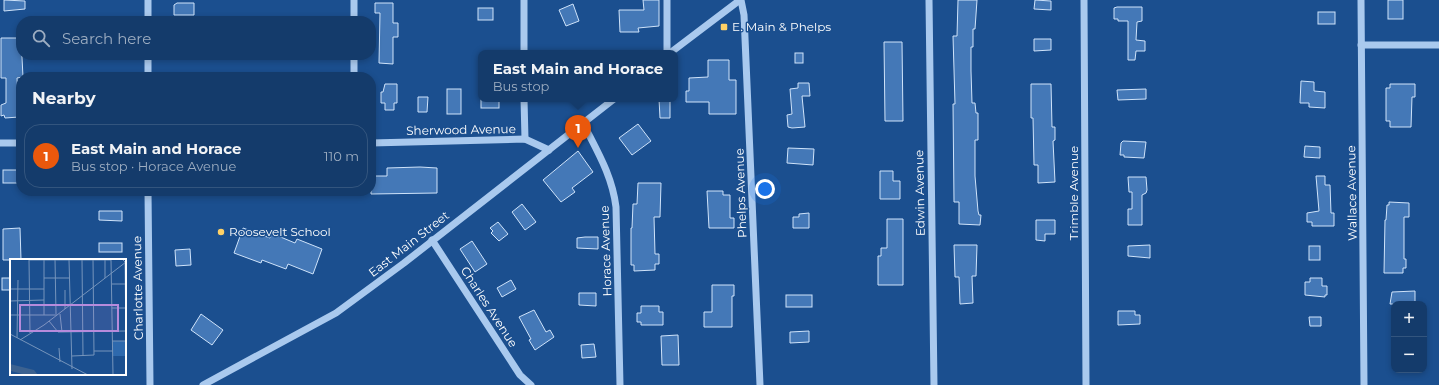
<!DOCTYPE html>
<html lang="en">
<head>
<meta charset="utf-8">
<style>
	:root { --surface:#143b6b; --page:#1d4271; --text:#f1f3f6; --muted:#9dadc1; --line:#33557e; --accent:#ea580c }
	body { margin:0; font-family:Montserrat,sans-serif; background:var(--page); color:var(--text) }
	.controls { position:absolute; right:12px; bottom:12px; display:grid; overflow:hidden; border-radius:8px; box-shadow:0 2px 6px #0003 }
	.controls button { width:36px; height:36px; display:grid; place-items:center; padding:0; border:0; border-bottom:1px solid var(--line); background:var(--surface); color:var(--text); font:20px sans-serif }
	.you { position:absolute; left:765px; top:189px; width:14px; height:14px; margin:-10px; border:3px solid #fff; border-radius:50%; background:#1a73e8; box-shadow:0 0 0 6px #1a73e833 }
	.badge { display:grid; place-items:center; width:26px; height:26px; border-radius:50%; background:var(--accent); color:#fff; font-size:13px; font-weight:700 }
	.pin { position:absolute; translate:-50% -33px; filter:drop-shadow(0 1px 2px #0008) }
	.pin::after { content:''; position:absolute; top:21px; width:14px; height:12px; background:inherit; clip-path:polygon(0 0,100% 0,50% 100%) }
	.popup { position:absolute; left:478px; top:50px; width:200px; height:52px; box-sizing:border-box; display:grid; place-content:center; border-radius:8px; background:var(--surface); filter:drop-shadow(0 1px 3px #0005); font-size:13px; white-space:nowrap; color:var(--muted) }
	.popup b { font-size:15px; color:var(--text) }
	.popup::after { content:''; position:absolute; left:50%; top:100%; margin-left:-8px; border:8px solid transparent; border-top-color:var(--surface) }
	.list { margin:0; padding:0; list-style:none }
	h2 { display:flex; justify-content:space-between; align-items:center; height:52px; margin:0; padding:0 16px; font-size:17px }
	h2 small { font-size:13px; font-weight:400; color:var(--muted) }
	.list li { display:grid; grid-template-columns:26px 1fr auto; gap:12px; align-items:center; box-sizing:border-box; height:64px; margin:0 8px 8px; padding:0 8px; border:1px solid var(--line); border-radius:16px }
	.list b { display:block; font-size:15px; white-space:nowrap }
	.list p { margin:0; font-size:13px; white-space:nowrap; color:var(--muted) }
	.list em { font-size:13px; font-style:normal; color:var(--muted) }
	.icon { flex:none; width:22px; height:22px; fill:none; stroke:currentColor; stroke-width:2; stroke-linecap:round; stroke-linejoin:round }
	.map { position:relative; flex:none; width:1439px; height:385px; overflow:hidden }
	.search { position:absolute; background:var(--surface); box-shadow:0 2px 6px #0003; left:16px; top:16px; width:360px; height:44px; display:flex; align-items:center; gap:10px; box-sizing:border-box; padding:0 14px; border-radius:16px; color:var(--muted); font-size:15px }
	.panel { position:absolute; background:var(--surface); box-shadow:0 2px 6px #0003; left:16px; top:72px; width:360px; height:124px; border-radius:16px }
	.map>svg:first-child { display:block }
	.building { fill:#4478b7; stroke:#cfe3fa }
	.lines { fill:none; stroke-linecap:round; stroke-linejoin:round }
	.minor { stroke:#a9c9ee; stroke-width:7 }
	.poi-dot { fill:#ffd166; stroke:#1b4f8f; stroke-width:1.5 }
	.labels { text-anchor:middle; stroke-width:3; stroke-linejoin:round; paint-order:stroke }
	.poi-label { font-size:12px; fill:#fff; stroke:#1b4f8f; text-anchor:start }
	.street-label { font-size:12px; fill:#fff; stroke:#1b4f8f }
	.inset-road { fill:none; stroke:#7695bc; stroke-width:1 }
	.view { fill:#b68bdc; fill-opacity:0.15; stroke:#b68bdc; stroke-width:2 }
	.inset-edge { fill:none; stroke:#fff; stroke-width:2 }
</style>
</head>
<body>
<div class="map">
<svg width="1439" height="385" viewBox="0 0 1439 385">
	<rect width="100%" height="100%" fill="#1b4f8f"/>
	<!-- building -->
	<g class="building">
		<path d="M4,0L25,1V9L4,11Z"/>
		<path d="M643,0H659V26L638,28L639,32H620L619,10H644Z"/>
		<path d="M958,0H977L975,29H973V47H971V71L972,103H975L976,113H978V140H975V176L978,211L979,215H981L980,225L959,224V202H954L953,104H955L953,36H957Z"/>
		<path d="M1035,0L1051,1V10L1034,9Z"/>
		<rect x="1388" y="0" width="15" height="19"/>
		<path d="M177,3H194V15H174V5Z"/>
		<path d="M375,3H393V23H398V37H393V64L379,63L380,13H375Z"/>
		<path d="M573,4L579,21L566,26L559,10Z"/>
		<path d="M1117,7H1142V21L1137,22L1136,40L1145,41V51H1136L1135,60H1128V21H1118V19H1114V8Z"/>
		<rect x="478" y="8" width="15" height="12"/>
		<rect x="1318" y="12" width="17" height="12"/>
		<path d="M1,38H21L23,77L17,78L19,117L5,118L4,115L1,116V105L6,103V78H1Z"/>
		<path d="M1034,39H1051V50L1034,51Z"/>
		<path d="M884,42H902L903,121H885Z"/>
		<rect x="795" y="53" width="8" height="10"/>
		<path d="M708,60H729V80H736V114H709V102H686V91H689V78L708,77Z"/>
		<path d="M1301,81L1314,82V91L1325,92V108L1309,107V103H1300Z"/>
		<path d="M798,83H809L810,96H802L805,127L792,128L788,127L787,115L792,114L790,89L798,88Z"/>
		<path d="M385,84H397V103H394V110H385V103H381V92H383Z"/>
		<path d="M1031,84H1051L1052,127H1055V140L1053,141L1055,182L1038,183V165H1034L1033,118H1031Z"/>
		<path d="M1390,84H1415V97H1412L1411,127H1390V121H1386V88H1390Z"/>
		<rect x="447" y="89" width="14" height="25"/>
		<path d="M1146,89V99L1118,100L1117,90Z"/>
		<path d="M418,97H428L427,112H418Z"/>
		<rect x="481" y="99" width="18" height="9"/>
		<path d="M659,99H670V118H660Z"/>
		<path d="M638,124L651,141L632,155L619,138Z"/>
		<path d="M1123,141L1146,142L1144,158L1124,157V155H1120L1121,143Z"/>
		<path d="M1305,146L1320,147V158L1304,157Z"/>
		<path d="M788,148L814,149L813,165L787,163Z"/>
		<path d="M578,151L593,172L572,188L575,192L561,202L543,180Z"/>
		<path d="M420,167L437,168V193L371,194V176H387V168Z"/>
		<rect x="3" y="170" width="18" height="13"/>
		<path d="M880,171H893V181H900V199H880Z"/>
		<path d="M1316,176H1325V185H1330L1331,213H1334V226H1312V222H1307V213L1319,211Z"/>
		<path d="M1128,177H1146L1147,190L1146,193L1142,195V225H1128V209H1132V192H1129Z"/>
		<path d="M638,183H661L660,217H654L655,254H659V264H655V270L634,271V265H631V228H632L633,204H637Z"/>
		<path d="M707,191H723V195H730V218H734V228H709Z"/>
		<path d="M1389,202L1409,203V217H1404V259H1406V268H1403V273H1384L1385,220H1386L1387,205H1389Z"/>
		<path d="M522,204L536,222L525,230L512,212Z"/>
		<path d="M99,211H122V221L99,220Z"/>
		<path d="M809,213V228H793V217H799V214Z"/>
		<path d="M887,219H903V285H878V256H881V248H887Z"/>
		<path d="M1036,220H1055V234H1045V241L1036,240Z"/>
		<path d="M498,222L508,234L499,241L491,233L493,231L490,228Z"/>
		<path d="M20,228L21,260H3V229Z"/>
		<path d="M243,228L270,238L271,233L295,243L297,239L322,249L313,274L288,264L286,269L262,260L261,263L234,253Z"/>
		<path d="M585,237H598V249L577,248V238Z"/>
		<path d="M472,241L487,264L475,272L460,249Z"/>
		<rect x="99" y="243" width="23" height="9"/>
		<path d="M954,245H977L976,276H972L973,303L960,304L959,277H955Z"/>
		<path d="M1150,245V258L1128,256V246Z"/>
		<rect x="1309" y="246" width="11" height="14"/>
		<path d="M190,249L191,265L176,266L175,250Z"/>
		<rect x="2" y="278" width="9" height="12"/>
		<path d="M1310,278H1322V286H1327V295H1325V297L1305,295V282H1310Z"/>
		<path d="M511,280L516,289L502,297L497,288Z"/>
		<path d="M712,285H734V296H732V327H704V312H712Z"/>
		<path d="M1415,291V304H1390L1392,292Z"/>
		<path d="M579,293H596V306L579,305Z"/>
		<rect x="786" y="295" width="26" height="12"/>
		<path d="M641,306H659V312H663V325H641V322H637V313H641Z"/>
		<path d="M534,310L546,332L550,330L554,337L535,350L529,340L531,339L519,317Z"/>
		<path d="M1118,311H1135V315H1140V324L1118,325Z"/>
		<path d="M201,314L223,330L212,345L191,330Z"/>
		<path d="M1309,317H1321V326H1310Z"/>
		<path d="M809,331V342L790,343V332Z"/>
		<path d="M678,335L679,365H662L661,336Z"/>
		<path d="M594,344L596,357L582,358L581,345Z"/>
	</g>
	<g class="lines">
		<!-- minor -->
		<g class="minor">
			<path d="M148,0V21"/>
			<path d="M354,0V21"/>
			<path d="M524,0V53"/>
			<path d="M741,0L744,15L760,385"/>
			<path d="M929,0L934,385"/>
			<path d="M1084,0L1086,385"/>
			<path d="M1361,0L1364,385"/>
			<path d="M1361,45H1439"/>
			<path d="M667,53V0"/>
			<path d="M670,53L740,0"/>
			<path d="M148,55V77"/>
			<path d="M354,55V77"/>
			<path d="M524,99L525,139"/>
			<path d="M583,123C597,151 612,175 616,207L620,385"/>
			<path d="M0,143H21"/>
			<path d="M371,143L525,139L549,150"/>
			<path d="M148,191L150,385"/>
			<path d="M432,240L520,375L531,385"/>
			<path d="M203,385L336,313L404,263L614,99"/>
		</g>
	</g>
	<!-- markers -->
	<g class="poi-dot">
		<rect x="720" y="23" width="8" height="8" rx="2"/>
		<circle cx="221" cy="232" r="4"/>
	</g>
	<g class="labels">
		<!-- poi labels -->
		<g class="poi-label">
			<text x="732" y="31">E. Main &amp; Phelps</text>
			<text x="229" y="236">Roosevelt School</text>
		</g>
		<!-- street labels -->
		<g class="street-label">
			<text transform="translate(461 130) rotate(-1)" y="4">Sherwood Avenue</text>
			<text transform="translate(741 193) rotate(-92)" y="4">Phelps Avenue</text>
			<text transform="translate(920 193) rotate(-91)" y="4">Edwin Avenue</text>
			<text transform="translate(1074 193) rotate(-90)" y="4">Trimble Avenue</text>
			<text transform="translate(1352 193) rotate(-91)" y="4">Wallace Avenue</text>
			<text transform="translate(409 244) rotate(-38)" y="4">East Main Street</text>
			<text transform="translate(606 251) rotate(-92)" y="4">Horace Avenue</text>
			<text transform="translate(138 288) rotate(-91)" y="4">Charlotte Avenue</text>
			<text transform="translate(489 307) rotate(57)" y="4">Charles Avenue</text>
		</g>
	</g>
	<!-- overview -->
	<g transform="translate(10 259)">
		<rect width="116" height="116" fill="#1b4f8f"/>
		<path d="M103,82H116V97H103Z" fill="#2e69ad"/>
		<path d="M0,105L24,111L28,116H16L1,112Z" fill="#3c6290"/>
		<path class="inset-road" d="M45,0L46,55M95,0V19M112,0L115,3L116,82M19,1H101L103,116M19,1L20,74M34,1V56M59,1L62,110M72,1L73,97M34,19H59M102,25H115M0,30H34M0,42L34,41M102,49H115M55,50V31M50,55L52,73M0,56H47M39,62L48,73L116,72M0,75L78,116M7,79L8,21M10,81L34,66L116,3M102,82H116M49,89L50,103M84,92H103M62,97L84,96L83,0"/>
		<path class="view" d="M10,46H108V72H10Z"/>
		<rect width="116" height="116" class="inset-edge"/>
	</g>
</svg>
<div class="controls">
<button>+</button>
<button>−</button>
</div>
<div class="you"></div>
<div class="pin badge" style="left:578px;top:148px">1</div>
<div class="popup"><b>East Main and Horace</b>Bus stop</div>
<div class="search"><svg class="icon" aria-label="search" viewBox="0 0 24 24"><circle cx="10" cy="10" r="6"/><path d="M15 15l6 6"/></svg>Search here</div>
<section class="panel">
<h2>Nearby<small></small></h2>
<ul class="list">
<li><span class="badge">1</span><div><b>East Main and Horace</b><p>Bus stop · Horace Avenue</p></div><em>110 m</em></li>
</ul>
</section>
</div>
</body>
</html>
